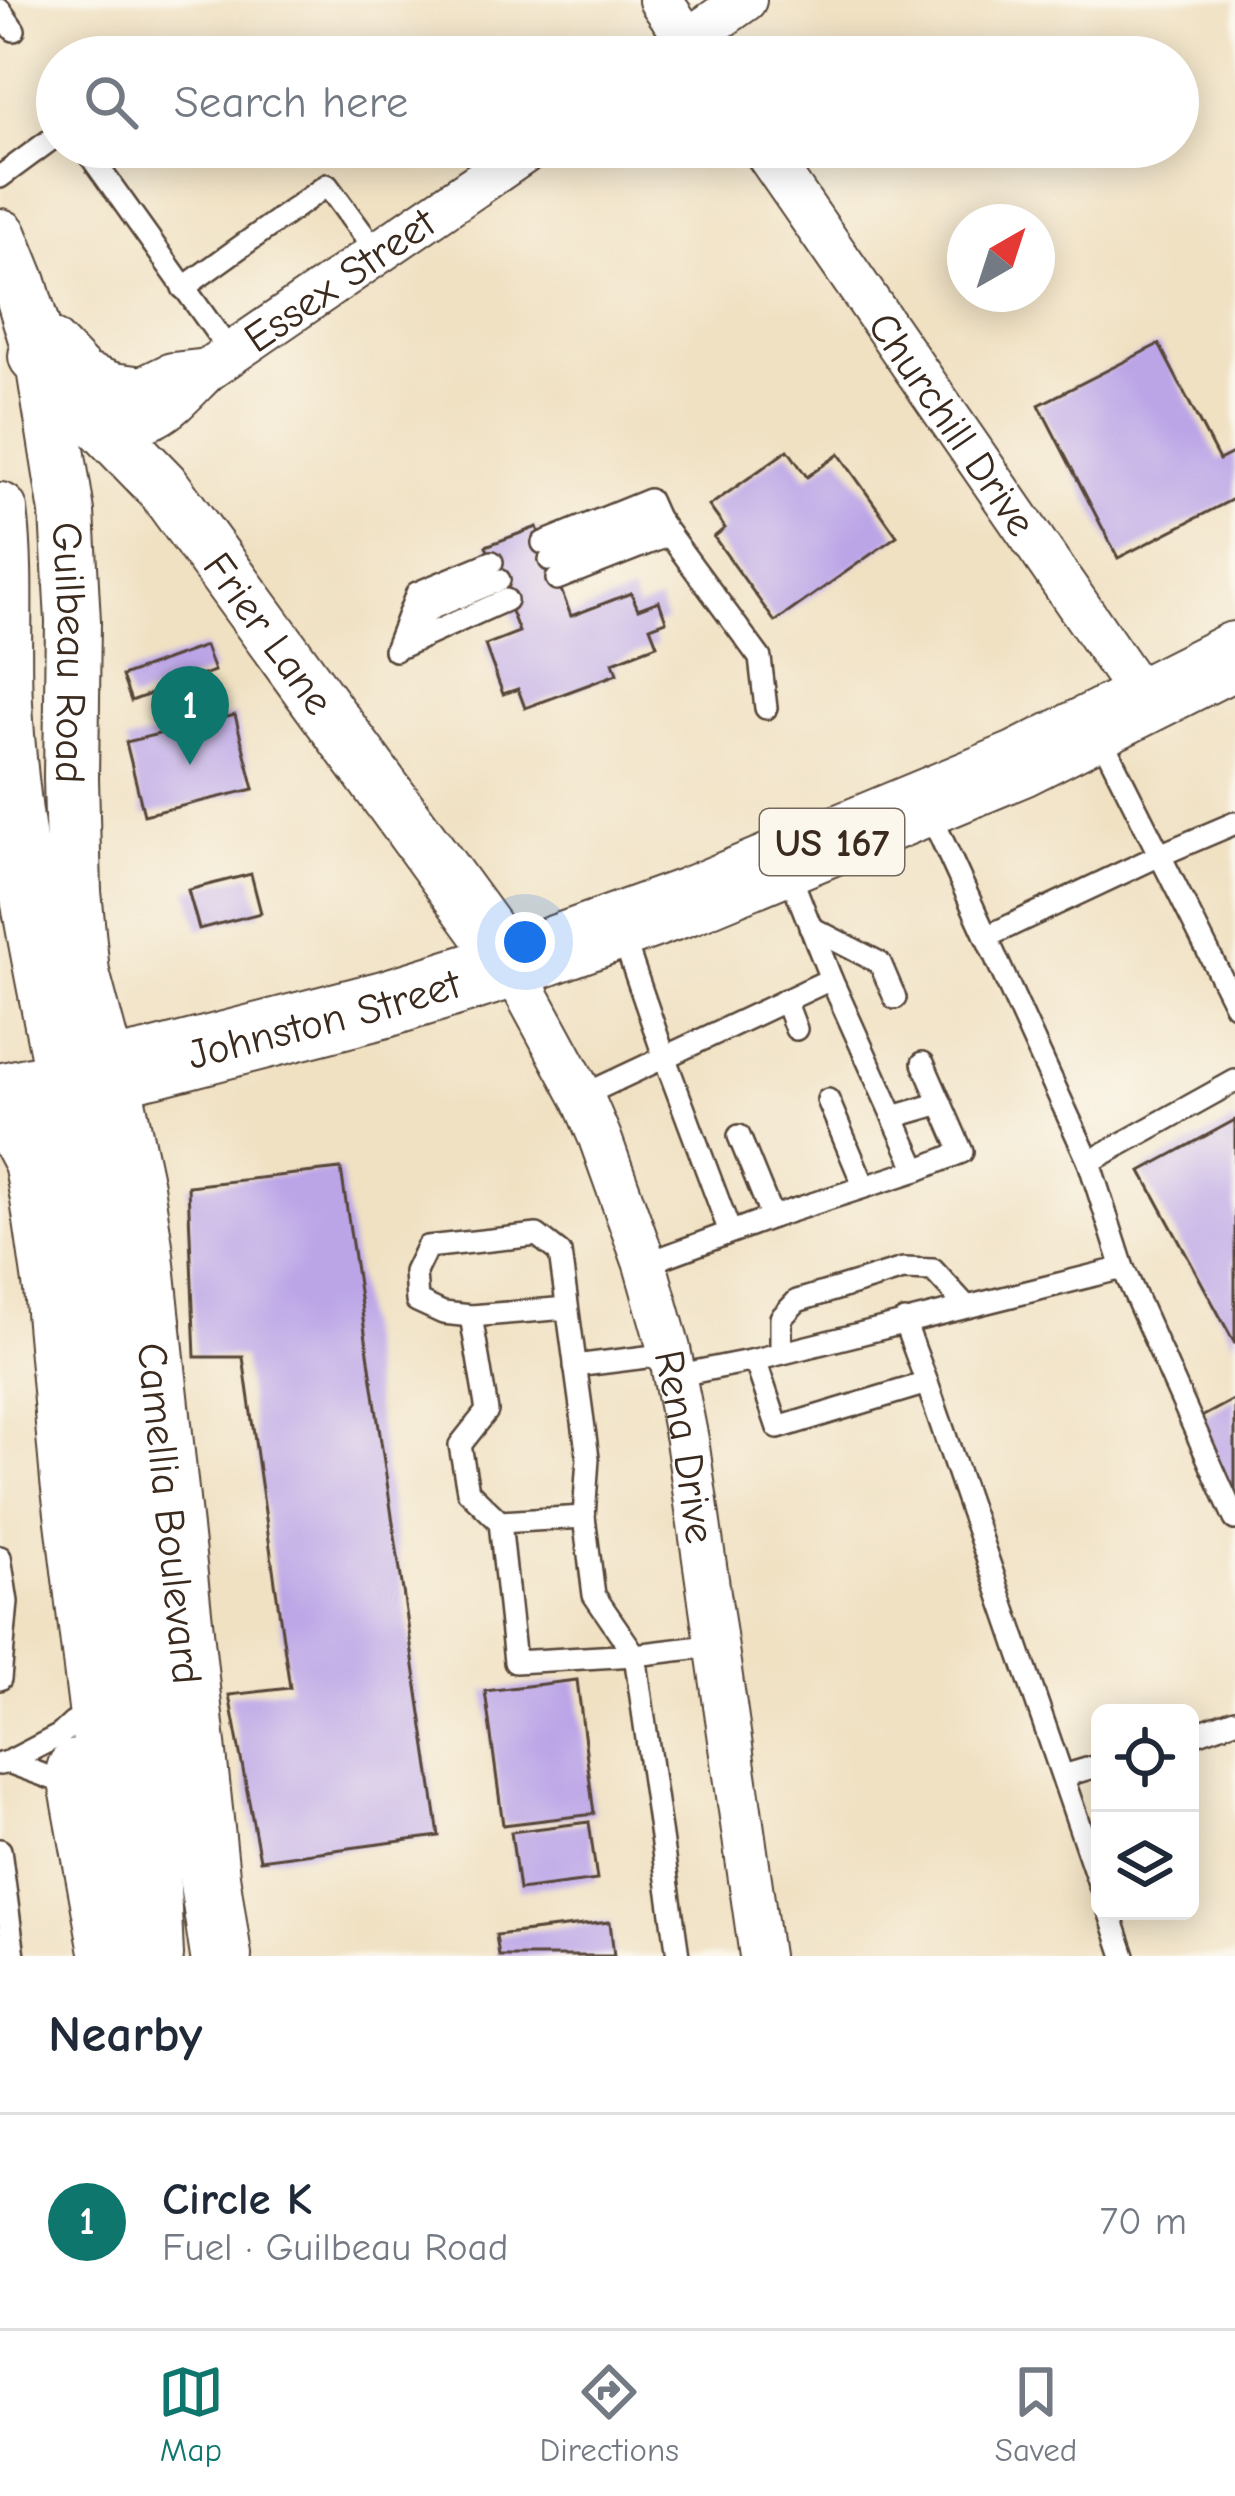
<!DOCTYPE html>
<html lang="en">
<head>
<meta charset="utf-8">
<style>
	:root { --surface:#fff; --page:#f6f6f7; --text:#1f2937; --muted:#747a83; --line:#e0e1e3; --accent:#0f766e }
	body { margin:0; font-family:"Comic Neue",sans-serif; background:var(--page); color:var(--text) }
	.controls { position:absolute; right:36px; bottom:36px; display:grid; overflow:hidden; border-radius:18px; box-shadow:0 6px 30px #0003 }
	.controls button { width:108px; height:108px; display:grid; place-items:center; padding:0; border:0; border-bottom:3px solid var(--line); background:var(--surface); color:var(--text); font:60px sans-serif }
	.compass { position:absolute; left:947px; top:204px; width:108px; height:108px; border-radius:50%; background:var(--surface); box-shadow:0 6px 30px #0003; rotate:39deg }
	.you { position:absolute; left:525px; top:942px; width:42px; height:42px; margin:-30px; border:9px solid #fff; border-radius:50%; background:#1a73e8; box-shadow:0 0 0 18px #1a73e833 }
	.badge { display:grid; place-items:center; width:78px; height:78px; border-radius:50%; background:var(--accent); color:#fff; font-size:39px; font-weight:700 }
	.pin { position:absolute; translate:-50% -99px; filter:drop-shadow(0 3px 6px #0008) }
	.pin::after { content:''; position:absolute; top:63px; width:42px; height:36px; background:inherit; clip-path:polygon(0 0,100% 0,50% 100%) }
	.list { margin:0; padding:0; list-style:none }
	h2 { display:flex; justify-content:space-between; align-items:center; height:156px; margin:0; padding:0 48px; font-size:51px }
	h2 small { font-size:39px; font-weight:400; color:var(--muted) }
	.list li { display:grid; grid-template-columns:78px 1fr auto; gap:36px; align-items:center; box-sizing:border-box; height:216px; padding:0 48px; border-top:3px solid var(--line) }
	.list b { display:block; font-size:45px; white-space:nowrap }
	.list p { margin:0; font-size:39px; white-space:nowrap; color:var(--muted) }
	.list em { font-size:39px; font-style:normal; color:var(--muted) }
	.icon { flex:none; width:66px; height:66px; fill:none; stroke:currentColor; stroke-width:2; stroke-linecap:round; stroke-linejoin:round }
	.map { position:relative; flex:none; width:1235px; height:1956px; overflow:hidden }
	.search { position:absolute; background:var(--surface); box-shadow:0 6px 30px #0003; left:36px; right:36px; top:36px; height:132px; display:flex; align-items:center; gap:30px; box-sizing:border-box; padding:0 42px; border-radius:66px; color:var(--muted); font-size:45px }
	.sheet { height:372px; background:var(--surface) }
	nav { display:flex; justify-content:space-around; align-items:center; box-sizing:border-box; height:168px; border-top:3px solid var(--line); background:var(--surface); font-size:33px; color:var(--muted) }
	nav a { display:grid; justify-items:center; gap:6px }
	nav .on { color:var(--accent) }
	.map>svg:first-child { display:block }
	.building { fill:#bba5e7 }
	.lines { fill:none; stroke-linecap:round; stroke-linejoin:round }
	.service-casing { stroke:#564537; stroke-width:26 }
	.minor-casing { stroke:#564537; stroke-width:46 }
	.tertiary-casing { stroke:#564537; stroke-width:58 }
	.secondary-casing { stroke:#564537; stroke-width:64 }
	.primary-casing { stroke:#564537; stroke-width:70 }
	.service { stroke:#fff; stroke-width:21 }
	.minor { stroke:#fff; stroke-width:42 }
	.tertiary { stroke:#fff; stroke-width:54 }
	.secondary { stroke:#fff; stroke-width:60 }
	.primary { stroke:#fff; stroke-width:66 }
	.labels { text-anchor:middle; stroke-width:9; stroke-linejoin:round; paint-order:stroke }
	.shield { fill:#fbf7ec; stroke:#75685c; stroke-width:3 }
	.shield-label { font-size:39px; font-weight:bold; fill:#3b2a1e }
	.street-label { font-size:42px; fill:#3b2a1e; stroke:#fbf7ec }
</style>
</head>
<body>
<div class="map">
<svg width="1235" height="1956" viewBox="0 0 1235 1956">
	<rect width="100%" height="100%" fill="#fbf7ec"/>
	<filter id="ink" filterUnits="userSpaceOnUse"><feTurbulence type="fractalNoise" baseFrequency=".00833" numOctaves="2"/><feDisplacementMap in="SourceGraphic" scale="24" xChannelSelector="R" yChannelSelector="G"/><feConvolveMatrix kernelMatrix="1 2 1 2 8 2 1 2 1" color-interpolation-filters="sRGB"/></filter>
	<filter id="wash" filterUnits="userSpaceOnUse"><feTurbulence type="fractalNoise" baseFrequency=".004" numOctaves="4" result="noise"/><feDisplacementMap in="SourceGraphic" scale="48" xChannelSelector="R" yChannelSelector="G"/><feGaussianBlur stdDeviation="2.7" result="paint"/><feColorMatrix in="noise" values="0 0 0 0 0 0 0 0 0 0 0 0 0 0 0 0 0 1.4 0 .05"/><feComposite in="paint" operator="in"/></filter>
	<g filter="url(#wash)">
		<rect width="100%" height="100%" fill="#f0e1c3"/>
		<g id="blocks">
			<!-- building -->
			<g class="building">
				<path d="M1159,344L1219,460L1235,452V498L1118,558L1039,405Z"/>
				<path d="M788,450L807,477L839,454L897,536L775,622L714,537L725,528L709,506Z"/>
				<path d="M537,527L571,616L631,593L638,609L659,601L666,621L650,627L657,645L613,662L617,674L525,708L518,689L503,694L485,645L519,632L486,546Z"/>
				<path d="M205,646L214,671L131,701L122,676Z"/>
				<path d="M235,715L254,789L144,815L126,742Z"/>
				<path d="M251,874L261,913L199,929L188,890Z"/>
				<path d="M1235,1120V1344L1141,1171Z"/>
				<path d="M341,1169L439,1836L260,1860L229,1695L290,1688L243,1357H195L188,1186Z"/>
				<path d="M1235,1399V1497L1194,1421Z"/>
				<path d="M577,1680L594,1814L503,1825L485,1691Z"/>
				<path d="M589,1822L597,1880L519,1890L511,1832Z"/>
				<path d="M610,1922L614,1956H499L496,1935Z"/>
			</g>
		</g>
	</g>
	<g filter="url(#ink)">
		<use href="#blocks" fill-opacity="0" stroke="#564537" stroke-width="3"/>
		<g class="lines">
			<defs>
				<g id="service">
					<path d="M0,10L14,30"/>
					<path d="M84,147L231,353"/>
					<path d="M0,177L57,135"/>
					<path d="M183,288L327,185L377,253"/>
					<path d="M543,543L649,500L657,518L760,658L766,708"/>
					<path d="M550,560L657,518"/>
					<path d="M557,579L669,535"/>
					<path d="M405,638L430,609L499,580"/>
					<path d="M403,646L506,600"/>
					<path d="M395,650L417,593L492,562"/>
					<path d="M1098,732L1235,1005"/>
					<path d="M928,809L1089,1162L1235,1081"/>
					<path d="M810,927L880,963L895,998"/>
					<path d="M622,934L664,1056L730,1232"/>
					<path d="M986,937L1160,855L1235,823"/>
					<path d="M785,1000L796,1029"/>
					<path d="M582,1096L831,979"/>
					<path d="M828,1100L864,1186"/>
					<path d="M893,1117L941,1103"/>
					<path d="M739,1136L772,1217"/>
					<path d="M1089,1162L1123,1268L1235,1519"/>
					<path d="M917,1170L962,1152L923,1063"/>
					<path d="M645,1264L772,1217L917,1170L831,979L787,867"/>
					<path d="M567,1308L471,1316L443,1313L417,1301L415,1272L427,1247L537,1235L560,1253L588,1458L584,1517L594,1595L635,1655L678,1956"/>
					<path d="M471,1316L487,1411L460,1445L468,1491L500,1522L584,1517"/>
					<path d="M781,1351V1318L797,1301L903,1269L933,1270L966,1306"/>
					<path d="M755,1360L778,1428L927,1383L904,1321"/>
					<path d="M575,1366L670,1354"/>
					<path d="M674,1376L755,1360L1123,1268"/>
					<path d="M927,1383L1100,1886"/>
					<path d="M500,1522L515,1662L635,1655L717,1645"/>
					<path d="M0,1557L7,1602L0,1679"/>
					<path d="M1190,1736L1235,1720"/>
					<path d="M8,1762L70,1785"/>
					<path d="M0,1764L8,1762L60,1735L73,1723"/>
					<path d="M1063,1776L1100,1765"/>
					<path d="M0,1850L14,1956"/>
					<path d="M1109,1911L1124,1956"/>
				</g>
				<g id="minor">
					<path d="M660,0L700,57"/>
					<path d="M664,57L745,0"/>
					<path id="s1" d="M762,147L1145,702"/>
					<path d="M53,341L85,374L113,384L143,388L172,374L199,371"/>
					<path id="s2" d="M104,424C159,427 170,406 207,370L532,147"/>
					<path id="s3" d="M511,965L582,1096L600,1138L645,1264L669,1349L687,1440L761,1956"/>
				</g>
				<g id="tertiary">
					<path id="s4" d="M0,236L19,283L43,362L67,512L73,621L71,778L74,892L82,973L109,1074"/>
					<path id="s5" d="M36,356L162,486L511,965"/>
					<path d="M0,510C8,574 2,638 5,703C11,830 39,959 64,1084"/>
				</g>
				<g id="secondary">
					<path id="s6" d="M109,1074L133,1187L142,1246L209,1876L221,1956"/>
					<path d="M64,1084L114,1396L137,1590L153,1956"/>
					<path d="M0,1107L15,1125L34,1161L41,1199L54,1289L71,1480L112,1814"/>
					<path d="M77,1770L111,1956"/>
				</g>
				<g id="primary">
					<path id="s7" d="M0,1097L152,1064L385,1004L511,965L689,901L1019,764L1235,655"/>
				</g>
			</defs>
			<!-- service casing -->
			<use href="#service" class="service-casing"/>
			<!-- minor casing -->
			<use href="#minor" class="minor-casing"/>
			<!-- tertiary casing -->
			<use href="#tertiary" class="tertiary-casing"/>
			<!-- secondary casing -->
			<use href="#secondary" class="secondary-casing"/>
			<!-- primary casing -->
			<use href="#primary" class="primary-casing"/>
			<!-- service -->
			<use href="#service" class="service"/>
			<!-- minor -->
			<use href="#minor" class="minor"/>
			<!-- tertiary -->
			<use href="#tertiary" class="tertiary"/>
			<!-- secondary -->
			<use href="#secondary" class="secondary"/>
			<!-- primary -->
			<use href="#primary" class="primary"/>
		</g>
	</g>
	<g class="labels">
		<!-- shield labels -->
		<rect class="shield" x="760" y="809" width="144" height="66" rx="9"/>
		<g class="shield-label">
			<text x="832" y="856">US 167</text>
		</g>
		<!-- street labels -->
		<g class="street-label">
			<text dy="15" stroke="none"><textPath href="#s2" startOffset="282">Essex Street</textPath></text>
			<text dy="15" stroke="none"><textPath href="#s1" startOffset="336">Churchill Drive</textPath></text>
			<text dy="15" stroke="none"><textPath href="#s5" startOffset="363">Frier Lane</textPath></text>
			<text dy="15" stroke="none"><textPath href="#s4" startOffset="426">Guilbeau Road</textPath></text>
			<text dy="15" stroke="none"><textPath href="#s7" startOffset="333">Johnston Street</textPath></text>
			<text dy="15" stroke="none"><textPath href="#s3" startOffset="516">Rena Drive</textPath></text>
			<text dy="15" stroke="none"><textPath href="#s6" startOffset="444">Camellia Boulevard</textPath></text>
		</g>
	</g>
</svg>
<div class="controls">
<button><svg class="icon" aria-label="locate" viewBox="0 0 24 24"><circle cx="12" cy="12" r="6"/><path d="M12 2v4M12 18v4M2 12h4M18 12h4"/></svg></button>
<button><svg class="icon" aria-label="layers" viewBox="0 0 24 24"><path d="M12 4l9 5-9 5-9-5zM3 14l9 5 9-5"/></svg></button>
</div>
<svg class="compass" viewBox="-18 -18 36 36"><path d="M0-13l5 13h-10z" fill="#e53935"/><path d="M0 13l5-13h-10z" fill="#747a83"/></svg>
<div class="you"></div>
<div class="pin badge" style="left:190px;top:765px">1</div>
<div class="search"><svg class="icon" aria-label="search" viewBox="0 0 24 24"><circle cx="10" cy="10" r="6"/><path d="M15 15l6 6"/></svg>Search here</div>
</div>
<section class="sheet">
<h2>Nearby<small></small></h2>
<ul class="list">
<li><span class="badge">1</span><div><b>Circle K</b><p>Fuel · Guilbeau Road</p></div><em>70 m</em></li>
</ul>
</section>
<nav>
<a class="on"><svg class="icon" aria-label="map" viewBox="0 0 24 24"><path d="M3 6l6-2 6 2 6-2v14l-6 2-6-2-6 2zM9 4v14M15 6v14"/></svg>Map</a>
<a><svg class="icon" aria-label="directions" viewBox="0 0 24 24"><path d="M12 3l9 9-9 9-9-9zM9 14v-3h6M13 9l2 2-2 2"/></svg>Directions</a>
<a><svg class="icon" aria-label="saved" viewBox="0 0 24 24"><path d="M7 4h10v16l-5-4-5 4z"/></svg>Saved</a>
</nav>
</body>
</html>
